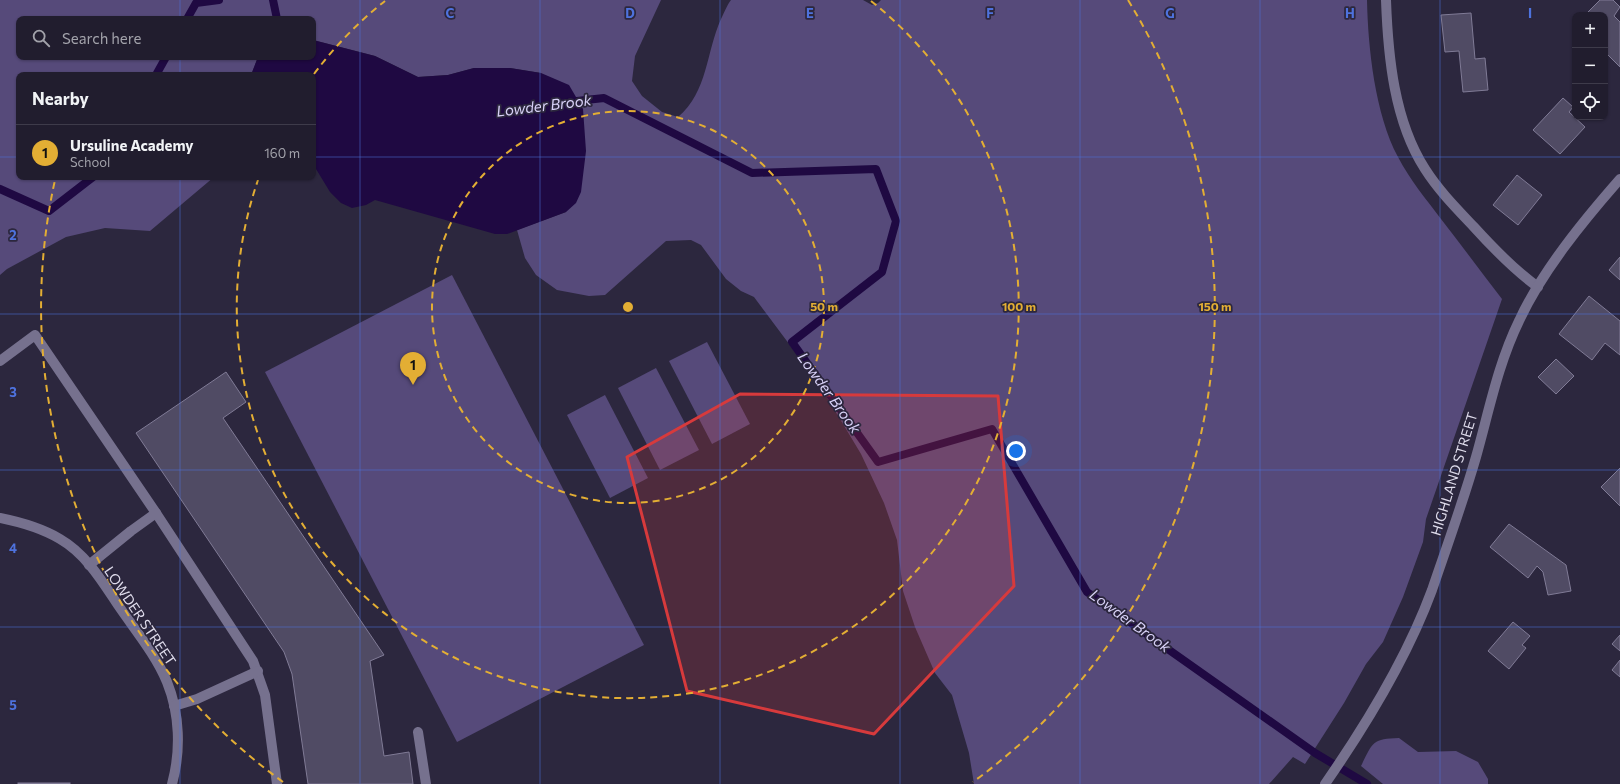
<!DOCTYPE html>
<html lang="en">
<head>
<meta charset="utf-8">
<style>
	:root { --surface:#211d2e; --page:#292636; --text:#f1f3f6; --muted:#a2a2aa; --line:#3e3b4a; --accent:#e3ae34 }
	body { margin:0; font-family:Commissioner,sans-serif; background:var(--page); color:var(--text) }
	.controls { position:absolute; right:12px; top:12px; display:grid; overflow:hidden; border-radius:8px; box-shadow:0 1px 3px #0004 }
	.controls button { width:36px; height:36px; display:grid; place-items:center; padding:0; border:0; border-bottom:1px solid var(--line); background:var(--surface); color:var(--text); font:20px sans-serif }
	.you { position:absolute; left:1016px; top:451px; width:14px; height:14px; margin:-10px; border:3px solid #fff; border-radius:50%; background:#1a73e8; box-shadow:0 0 0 6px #1a73e833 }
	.badge { display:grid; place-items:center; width:26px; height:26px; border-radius:50%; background:var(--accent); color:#111; font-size:13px; font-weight:700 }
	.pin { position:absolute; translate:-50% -33px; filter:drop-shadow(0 1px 2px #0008) }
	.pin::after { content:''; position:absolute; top:21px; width:14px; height:12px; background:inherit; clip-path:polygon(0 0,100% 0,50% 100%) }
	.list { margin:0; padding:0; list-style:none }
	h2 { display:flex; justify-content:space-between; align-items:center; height:52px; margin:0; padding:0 16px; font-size:17px }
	h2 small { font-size:13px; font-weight:400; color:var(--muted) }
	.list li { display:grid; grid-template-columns:26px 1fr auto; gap:12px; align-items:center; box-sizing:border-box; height:56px; padding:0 16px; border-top:1px solid var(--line) }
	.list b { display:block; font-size:15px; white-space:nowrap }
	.list p { margin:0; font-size:13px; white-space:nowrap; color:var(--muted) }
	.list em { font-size:13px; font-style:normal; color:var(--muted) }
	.icon { flex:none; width:22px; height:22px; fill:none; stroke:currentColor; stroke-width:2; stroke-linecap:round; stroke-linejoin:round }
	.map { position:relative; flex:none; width:1620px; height:784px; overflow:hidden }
	.search { position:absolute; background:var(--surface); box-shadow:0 1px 3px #0004; left:16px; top:16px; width:300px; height:44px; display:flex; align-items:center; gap:10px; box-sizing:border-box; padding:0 14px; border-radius:8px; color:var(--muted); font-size:15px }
	.panel { position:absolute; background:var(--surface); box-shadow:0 1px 3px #0004; left:16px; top:72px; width:300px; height:108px; border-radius:8px }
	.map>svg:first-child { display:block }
	.green { fill:#564a7a }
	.water { fill:#1f0942 }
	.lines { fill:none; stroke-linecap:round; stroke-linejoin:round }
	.stream { stroke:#1f0942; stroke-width:8 }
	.building { fill:#504b64; stroke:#807b96 }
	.minor { stroke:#76718e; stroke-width:10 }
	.marked { fill:#d73a3c; fill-opacity:0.2; stroke:#d73a3c; stroke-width:3; stroke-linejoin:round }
	.grid { fill:none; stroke:#4e72dd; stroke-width:1; stroke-opacity:0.55 }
	.ring { fill:none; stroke:#e3ae34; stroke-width:2; stroke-dasharray:7 5 }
	.labels { text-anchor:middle; stroke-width:3.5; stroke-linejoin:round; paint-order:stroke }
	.street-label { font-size:14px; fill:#dfdcec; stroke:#2c273e }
	.water-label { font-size:15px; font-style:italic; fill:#d8d1f7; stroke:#2c273e }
	.grid-label { font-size:13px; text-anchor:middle; font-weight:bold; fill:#4e72dd; stroke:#2c273e; stroke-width:3.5; stroke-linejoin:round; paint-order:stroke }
	.centre { fill:#e3ae34; stroke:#2c273e; stroke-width:2 }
	.ring-label { font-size:12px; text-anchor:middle; font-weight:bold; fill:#e3ae34; stroke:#2c273e; stroke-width:3.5; stroke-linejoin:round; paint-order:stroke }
</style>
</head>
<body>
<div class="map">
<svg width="1620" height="784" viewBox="0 0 1620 784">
	<rect width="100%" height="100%" fill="#2c273e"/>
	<!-- green -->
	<g class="green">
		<path d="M0,0H661L635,56L632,81L642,96L662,112L678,117C708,92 706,52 721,19C724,13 727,5 731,0H863L872,5L878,3L881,0H1367C1368,48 1375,114 1398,157C1410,180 1426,199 1441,219C1462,246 1482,273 1502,299L1426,519L1423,542L1403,597L1383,642L1366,664L1344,703L1305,764L1293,757L1269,784H974L969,753L952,695L935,673L915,627L903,591L897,540L884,503L861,454L819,384L754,297L741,291L726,279L701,245L691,240L666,241L605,295L589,296L557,290L536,275L525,258L517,230L566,212L541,73L510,68H474L448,75L418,77L375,56L313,40V19H19V57H258L251,75H19V177H214L150,231L105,228L66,237L7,269L0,275Z"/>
		<path d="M452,275L644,645L457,742L265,372Z"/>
		<path d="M707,342L750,424L712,444L669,361Z"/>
		<path d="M656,368L699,450L660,470L618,388Z"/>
		<path d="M605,395L648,478L610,498L567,415Z"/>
		<path d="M1399,738L1418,752L1456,751L1478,762L1488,779V784H1383L1361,766C1373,742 1372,739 1399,738Z"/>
	</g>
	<!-- water -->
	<path class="water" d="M313,40L375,56L418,77L448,75L474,68H510L541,73L569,85L583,109L586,151L581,192L576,203L566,212L507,234H495L375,200L366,205L352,208L341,203L330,192L313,164V75H251L258,57H313Z"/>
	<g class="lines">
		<!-- stream -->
		<g class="stream">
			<path d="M273,0L277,19"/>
			<path d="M187,19L196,3L219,0"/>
			<path d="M156,75L166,57"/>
			<path d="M568,102L604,98L752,173L876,169L896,221L882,272L792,342L878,462L992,429L1087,592L1315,753L1367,784"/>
			<path d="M0,189L49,211L93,177"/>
		</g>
	</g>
	<!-- building -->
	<g class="building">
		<path d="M1600,0H1613L1620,7L1614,16L1620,22V67L1605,52V37L1608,34L1605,31V15H1589L1587,13Z"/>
		<path d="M1471,13L1475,59L1485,58L1488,90L1463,92L1459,51L1445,52L1441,15Z"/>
		<path d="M1563,98L1573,107L1569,112L1585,127L1560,154L1533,130Z"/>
		<path d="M1517,175L1542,195L1518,225L1493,205Z"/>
		<path d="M1620,257V280L1609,270Z"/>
		<path d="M1589,296L1620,321V355L1605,343L1592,360L1559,334Z"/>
		<path d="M1556,359L1574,376L1556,394L1538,377Z"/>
		<path d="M226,372L246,402L223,418L384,655L370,661L384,756L409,752L413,784H308L292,674L284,652L136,433Z"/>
		<path d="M1620,468V506L1601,487Z"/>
		<path d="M1509,524L1566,565L1571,591L1548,595L1543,572L1537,566L1528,578L1490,547Z"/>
		<path d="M1513,622L1530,636L1522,645L1526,648L1509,669L1488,651Z"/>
		<path d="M1620,635V651L1612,644Z"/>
		<path d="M1620,660V677L1612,670Z"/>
		<rect x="18" y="783" width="52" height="1"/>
	</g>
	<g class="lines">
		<!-- minor -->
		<g class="minor">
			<path d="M1386,0C1388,56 1394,121 1425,169C1439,191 1457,209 1474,227C1494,249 1514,270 1538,287"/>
			<path d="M0,361L35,335L156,513L253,661L265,695L277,784"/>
			<path d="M0,518C20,522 43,529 60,539C86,554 102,581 118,605C135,630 156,655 167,682C180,714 181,751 172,784"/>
			<path d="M89,565L131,531L156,513"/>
			<path d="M174,706L197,699L258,671"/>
			<path d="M418,732L426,784"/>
			<path d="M1325,784C1366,725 1407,658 1432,590C1447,546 1463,502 1476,457C1489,411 1498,364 1519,321C1542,271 1584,220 1620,179"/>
		</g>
	</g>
	<!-- marked area -->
	<path class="marked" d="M740,394L998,396L1014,586L874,734L687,691L627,457Z"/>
	<!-- grid -->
	<path class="grid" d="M180,0V19M360,0V784M540,0V784M720,0V784M900,0V784M1080,0V784M1260,0V784M1440,0V784M180,57V75M0,157H19M313,157H1620M180,177V784M0,314H1620M0,470H1620M0,627H1620"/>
	<!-- distance rings -->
	<g class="ring">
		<circle cx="628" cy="307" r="196"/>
		<path d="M314 74A391 391 0 0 1 385 1M871 1A391 391 0 1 1 258 180"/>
		<path d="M283 782A587 587 0 0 1 55 180M1128 0A587 587 0 0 1 973 782"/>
	</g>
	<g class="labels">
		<!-- street labels -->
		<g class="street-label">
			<text transform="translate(1454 474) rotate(-73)" y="5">HIGHLAND STREET</text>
			<text transform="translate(140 616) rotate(56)" y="5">LOWDER STREET</text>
		</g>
		<!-- water labels -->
		<g class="water-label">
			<text transform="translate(544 106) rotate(-7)" y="5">Lowder Brook</text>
			<text transform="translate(829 393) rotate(54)" y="5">Lowder Brook</text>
			<text transform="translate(1130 621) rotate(36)" y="5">Lowder Brook</text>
		</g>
	</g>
	<g class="grid-label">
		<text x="450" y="18">C</text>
		<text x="630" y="18">D</text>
		<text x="810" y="18">E</text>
		<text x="990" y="18">F</text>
		<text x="1170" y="18">G</text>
		<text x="1350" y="18">H</text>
		<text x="1530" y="18">I</text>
		<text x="13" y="240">2</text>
		<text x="13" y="397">3</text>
		<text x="13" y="553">4</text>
		<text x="13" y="710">5</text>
	</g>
	<circle cx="628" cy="307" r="6" class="centre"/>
	<g class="ring-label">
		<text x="824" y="311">50 m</text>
		<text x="1019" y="311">100 m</text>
		<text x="1215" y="311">150 m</text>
	</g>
</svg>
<div class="controls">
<button>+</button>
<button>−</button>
<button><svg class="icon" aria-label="locate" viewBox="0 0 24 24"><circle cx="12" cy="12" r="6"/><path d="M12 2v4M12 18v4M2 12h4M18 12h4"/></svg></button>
</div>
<div class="you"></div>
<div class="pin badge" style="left:413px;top:385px">1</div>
<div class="search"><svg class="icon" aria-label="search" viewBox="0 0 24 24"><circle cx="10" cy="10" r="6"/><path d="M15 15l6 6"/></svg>Search here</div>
<section class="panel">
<h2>Nearby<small></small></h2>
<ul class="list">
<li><span class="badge">1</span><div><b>Ursuline Academy</b><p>School</p></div><em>160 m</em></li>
</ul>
</section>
</div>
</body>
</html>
